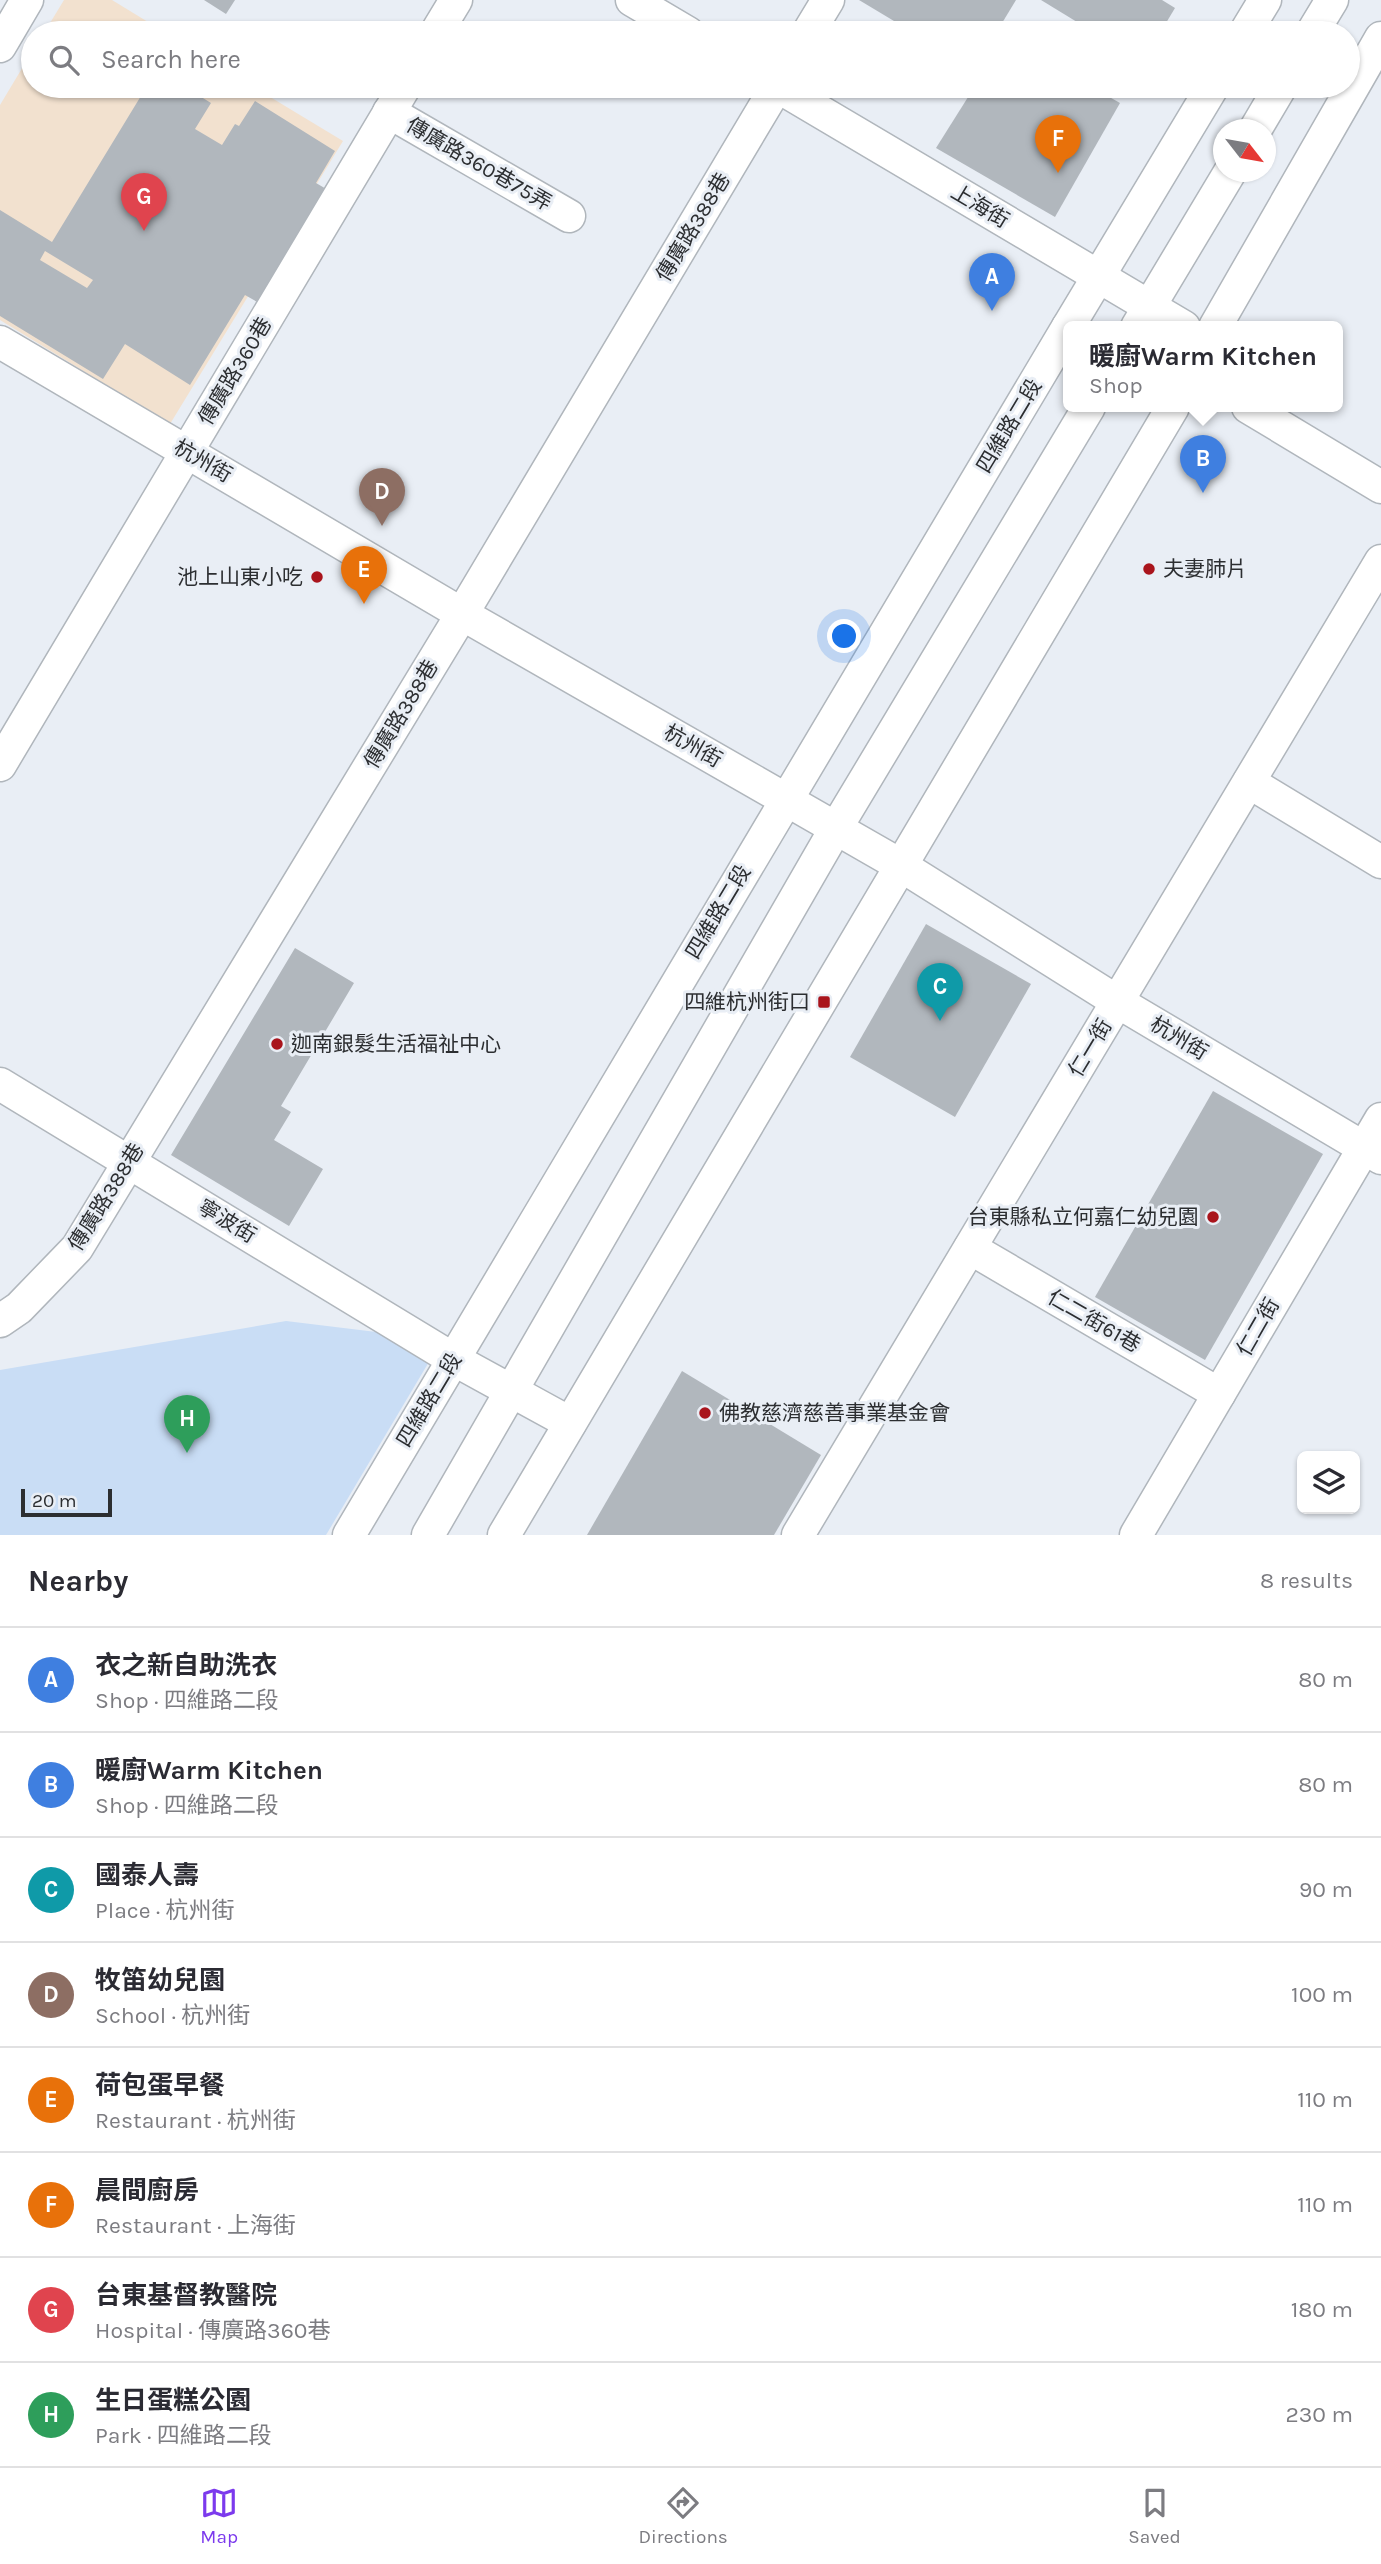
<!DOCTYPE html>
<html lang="en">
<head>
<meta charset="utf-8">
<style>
	:root { --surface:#fff; --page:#f7f7f7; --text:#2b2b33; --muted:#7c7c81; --line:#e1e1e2; --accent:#7c3aed }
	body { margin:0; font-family:Karla,"Noto Sans TC",sans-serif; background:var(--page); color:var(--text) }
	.controls { position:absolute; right:21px; bottom:21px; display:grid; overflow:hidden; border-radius:10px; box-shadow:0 2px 5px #0004 }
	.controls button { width:63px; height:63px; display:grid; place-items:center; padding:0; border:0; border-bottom:2px solid var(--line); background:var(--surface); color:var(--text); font:35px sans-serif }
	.compass { position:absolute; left:1213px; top:119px; width:63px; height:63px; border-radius:50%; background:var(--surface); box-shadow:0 2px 5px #0004; rotate:121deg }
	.scale { position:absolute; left:21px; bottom:18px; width:91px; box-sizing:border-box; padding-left:7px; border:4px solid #2c2e31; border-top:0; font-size:19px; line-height:24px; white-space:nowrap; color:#2c2e31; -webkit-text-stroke:5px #e9eef5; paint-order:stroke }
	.you { position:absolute; left:845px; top:637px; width:24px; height:24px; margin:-18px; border:5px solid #fff; border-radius:50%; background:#1a73e8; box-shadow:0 0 0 10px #1a73e833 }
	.badge { display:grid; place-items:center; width:46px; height:46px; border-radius:50%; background:var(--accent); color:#fff; font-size:23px; font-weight:700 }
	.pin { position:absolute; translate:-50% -58px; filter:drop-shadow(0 2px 4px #0008) }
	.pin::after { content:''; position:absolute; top:37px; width:24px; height:21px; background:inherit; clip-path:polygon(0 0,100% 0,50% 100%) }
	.popup { position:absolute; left:1063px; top:321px; width:280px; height:91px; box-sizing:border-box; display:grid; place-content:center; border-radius:10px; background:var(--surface); filter:drop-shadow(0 2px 5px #0005); font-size:23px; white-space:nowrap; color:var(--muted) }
	.popup b { font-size:26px; color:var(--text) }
	.popup::after { content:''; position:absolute; left:50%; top:100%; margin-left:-14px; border:14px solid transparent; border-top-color:var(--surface) }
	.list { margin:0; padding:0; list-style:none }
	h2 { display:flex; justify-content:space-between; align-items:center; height:91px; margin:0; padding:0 28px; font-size:30px }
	h2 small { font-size:23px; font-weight:400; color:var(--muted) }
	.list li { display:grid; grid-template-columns:46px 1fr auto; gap:21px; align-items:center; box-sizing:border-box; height:105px; padding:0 28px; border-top:2px solid var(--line) }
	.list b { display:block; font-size:26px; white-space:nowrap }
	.list p { margin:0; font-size:23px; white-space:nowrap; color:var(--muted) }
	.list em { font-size:23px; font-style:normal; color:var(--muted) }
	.icon { flex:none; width:38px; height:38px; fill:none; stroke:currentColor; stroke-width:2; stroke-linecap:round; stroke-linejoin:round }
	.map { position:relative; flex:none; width:1381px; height:1535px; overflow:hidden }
	.search { position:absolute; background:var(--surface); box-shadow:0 2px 5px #0004; left:21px; right:21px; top:21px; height:77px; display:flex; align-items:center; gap:18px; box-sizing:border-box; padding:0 24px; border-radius:38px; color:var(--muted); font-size:26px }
	.sheet { height:931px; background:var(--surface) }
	nav { display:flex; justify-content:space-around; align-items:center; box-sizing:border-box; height:98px; border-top:2px solid var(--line); background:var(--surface); font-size:19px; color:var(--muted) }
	nav a { display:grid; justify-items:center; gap:4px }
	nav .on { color:var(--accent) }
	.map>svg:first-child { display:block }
	.medical { fill:#f2e1cf }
	.green { fill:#c9ddf5 }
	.building { fill:#b1b7bd; fill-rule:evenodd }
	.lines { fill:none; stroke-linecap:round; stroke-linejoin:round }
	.minor-casing { stroke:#b0b6bc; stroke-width:35 }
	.minor { stroke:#fff; stroke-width:32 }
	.poi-dot { fill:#a9141c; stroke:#e9eef5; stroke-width:2.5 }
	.labels { text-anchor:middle; stroke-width:6; stroke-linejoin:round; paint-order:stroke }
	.street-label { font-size:21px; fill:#2c2e31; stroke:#e9eef5 }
	.poi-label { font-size:21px; fill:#2c2e31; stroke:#e9eef5; text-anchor:start }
</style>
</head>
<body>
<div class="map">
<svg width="1381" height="1535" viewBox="0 0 1381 1535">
	<rect width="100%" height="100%" fill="#e9eef5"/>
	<!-- medical -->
	<g class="medical">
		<path d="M64,0H112L166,33H44Z"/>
		<path d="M33,50V86H252L343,141L170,424L0,320V105Z"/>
	</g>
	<!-- green -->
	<path class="green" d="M286,1321L442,1340L326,1535H0V1370Z"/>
	<!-- building -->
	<g class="building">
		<path d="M204,0H235L226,14Z"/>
		<path d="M859,0H1016L996,33H914Z"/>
		<path d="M1041,0H1162L1175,8L1160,33H1095Z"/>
		<path d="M147,86H204L198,95L211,103L195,129L222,145L235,124L239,126L255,101L335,151L316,183L328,190L259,303L245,295L190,385L125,344L103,379L0,316V210L52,242ZM45,251L93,280L87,288L40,260Z"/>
		<path d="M975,86H1090L1120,103L1055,217L936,148Z"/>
		<path d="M926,924L1031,984L955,1117L850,1057Z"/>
		<path d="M295,948L354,983L281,1106L291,1112L274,1140L323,1169L289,1226L171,1155Z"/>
		<path d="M1213,1091L1323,1154L1205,1360L1095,1297Z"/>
		<path d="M682,1371L821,1455L774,1535H587Z"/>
	</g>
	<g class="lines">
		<defs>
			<g id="minor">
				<path d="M632,0L688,33"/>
				<path d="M436,33L456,0"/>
				<path d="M808,33L828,0"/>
				<path d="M1245,33L1265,0"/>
				<path d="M1312,33L1332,0"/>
				<path d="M0,46L27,0"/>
				<path d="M777,86L1184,327"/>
				<path d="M389,112L569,216"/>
				<path d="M1255,130L1281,86"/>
				<path d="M1068,327L1213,86"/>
				<path d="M1137,327L1230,172"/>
				<path d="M1215,327L1381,38"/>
				<path d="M0,342L462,614L900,865L1118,1002L1381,1158"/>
				<path d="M1248,407L1381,487"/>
				<path d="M0,765L405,86"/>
				<path d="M1249,782L1381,862"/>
				<path d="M0,1084L453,1359L570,1423"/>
				<path d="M970,1248L1219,1394"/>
				<path d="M0,1321L19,1308L77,1248L462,614L777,86"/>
				<path d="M349,1535L1068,327"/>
				<path d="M428,1535L836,828L1089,407"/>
				<path d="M504,1535L1173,407"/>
				<path d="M798,1535L1381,561"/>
				<path d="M1136,1535L1381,1119"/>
			</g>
		</defs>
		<!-- minor casing -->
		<use href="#minor" class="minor-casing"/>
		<!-- minor -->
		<use href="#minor" class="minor"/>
	</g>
	<!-- markers -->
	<g class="poi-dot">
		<circle cx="1149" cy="569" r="7"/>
		<circle cx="317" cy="577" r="7"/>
		<rect x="817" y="995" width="14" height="14" rx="3.5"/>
		<circle cx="277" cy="1044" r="7"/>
		<circle cx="1213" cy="1217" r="7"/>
		<circle cx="705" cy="1413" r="7"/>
	</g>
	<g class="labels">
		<!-- street labels -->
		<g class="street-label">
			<text transform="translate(479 164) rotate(30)" y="7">傳廣路360巷75弄</text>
			<text transform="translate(980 206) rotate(31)" y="7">上海街</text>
			<text transform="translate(693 227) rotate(-59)" y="7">傳廣路388巷</text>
			<text transform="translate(235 371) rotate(-59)" y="7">傳廣路360巷</text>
			<text transform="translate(1009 426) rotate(-59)" y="7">四維路二段</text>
			<text transform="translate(203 461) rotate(30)" y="7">杭州街</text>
			<text transform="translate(401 714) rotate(-59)" y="7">傳廣路388巷</text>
			<text transform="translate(693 746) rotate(30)" y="7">杭州街</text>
			<text transform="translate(718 912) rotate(-59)" y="7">四維路二段</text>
			<text transform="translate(1179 1038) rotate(31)" y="7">杭州街</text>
			<text transform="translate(1090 1048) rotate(-59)" y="7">仁一街</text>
			<text transform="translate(106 1197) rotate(-58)" y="7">傳廣路388巷</text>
			<text transform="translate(227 1221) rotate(31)" y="7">寧波街</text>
			<text transform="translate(1094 1321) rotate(30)" y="7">仁二街61巷</text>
			<text transform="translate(1258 1327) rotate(-60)" y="7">仁二街</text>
			<text transform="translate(429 1400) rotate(-59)" y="7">四維路二段</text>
		</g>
		<!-- poi labels -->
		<g class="poi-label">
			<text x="1163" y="576">夫妻肺片</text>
			<text x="303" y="584" text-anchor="end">池上山東小吃</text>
			<text x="810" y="1009" text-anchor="end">四維杭州街口</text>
			<text x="291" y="1051">迦南銀髮生活福祉中心</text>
			<text x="1199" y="1224" text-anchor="end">台東縣私立何嘉仁幼兒園</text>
			<text x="719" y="1420">佛教慈濟慈善事業基金會</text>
		</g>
	</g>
</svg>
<div class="controls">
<button><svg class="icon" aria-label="layers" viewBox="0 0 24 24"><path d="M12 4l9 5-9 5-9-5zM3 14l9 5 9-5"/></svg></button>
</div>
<svg class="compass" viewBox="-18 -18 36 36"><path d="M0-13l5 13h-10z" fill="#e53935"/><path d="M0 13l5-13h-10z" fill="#7c7c81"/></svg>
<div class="scale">20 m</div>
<div class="you"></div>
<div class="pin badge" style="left:992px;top:311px;background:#3f7fe0">A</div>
<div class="pin badge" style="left:1203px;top:493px;background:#3f7fe0">B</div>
<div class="popup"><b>暖廚Warm Kitchen</b>Shop</div>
<div class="pin badge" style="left:940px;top:1021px;background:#0f9aa8">C</div>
<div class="pin badge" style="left:382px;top:526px;background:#8d6e63">D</div>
<div class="pin badge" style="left:364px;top:604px;background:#e8710a">E</div>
<div class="pin badge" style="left:1058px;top:173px;background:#e8710a">F</div>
<div class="pin badge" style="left:144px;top:231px;background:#e0444e">G</div>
<div class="pin badge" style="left:187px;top:1453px;background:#2e9e5b">H</div>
<div class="search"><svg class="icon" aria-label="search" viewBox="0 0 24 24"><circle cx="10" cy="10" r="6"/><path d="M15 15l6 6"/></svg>Search here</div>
</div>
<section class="sheet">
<h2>Nearby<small>8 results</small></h2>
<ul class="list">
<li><span class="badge" style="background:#3f7fe0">A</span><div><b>衣之新自助洗衣</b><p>Shop · 四維路二段</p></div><em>80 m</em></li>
<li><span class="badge" style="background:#3f7fe0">B</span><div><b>暖廚Warm Kitchen</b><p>Shop · 四維路二段</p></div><em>80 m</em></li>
<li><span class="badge" style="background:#0f9aa8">C</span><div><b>國泰人壽</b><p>Place · 杭州街</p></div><em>90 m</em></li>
<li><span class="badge" style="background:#8d6e63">D</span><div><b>牧笛幼兒園</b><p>School · 杭州街</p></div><em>100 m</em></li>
<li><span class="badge" style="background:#e8710a">E</span><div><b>荷包蛋早餐</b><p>Restaurant · 杭州街</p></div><em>110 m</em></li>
<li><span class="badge" style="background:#e8710a">F</span><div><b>晨間廚房</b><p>Restaurant · 上海街</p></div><em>110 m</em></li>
<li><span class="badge" style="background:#e0444e">G</span><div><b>台東基督教醫院</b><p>Hospital · 傳廣路360巷</p></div><em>180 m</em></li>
<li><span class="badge" style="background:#2e9e5b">H</span><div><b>生日蛋糕公園</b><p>Park · 四維路二段</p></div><em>230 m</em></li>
</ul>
</section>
<nav>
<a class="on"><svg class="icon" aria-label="map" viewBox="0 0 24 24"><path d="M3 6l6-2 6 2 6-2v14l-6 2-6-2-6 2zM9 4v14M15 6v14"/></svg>Map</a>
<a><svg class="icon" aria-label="directions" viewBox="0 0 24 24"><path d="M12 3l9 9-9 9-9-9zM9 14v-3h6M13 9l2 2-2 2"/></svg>Directions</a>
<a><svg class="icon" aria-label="saved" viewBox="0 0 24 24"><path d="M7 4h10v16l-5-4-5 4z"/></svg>Saved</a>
</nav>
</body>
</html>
